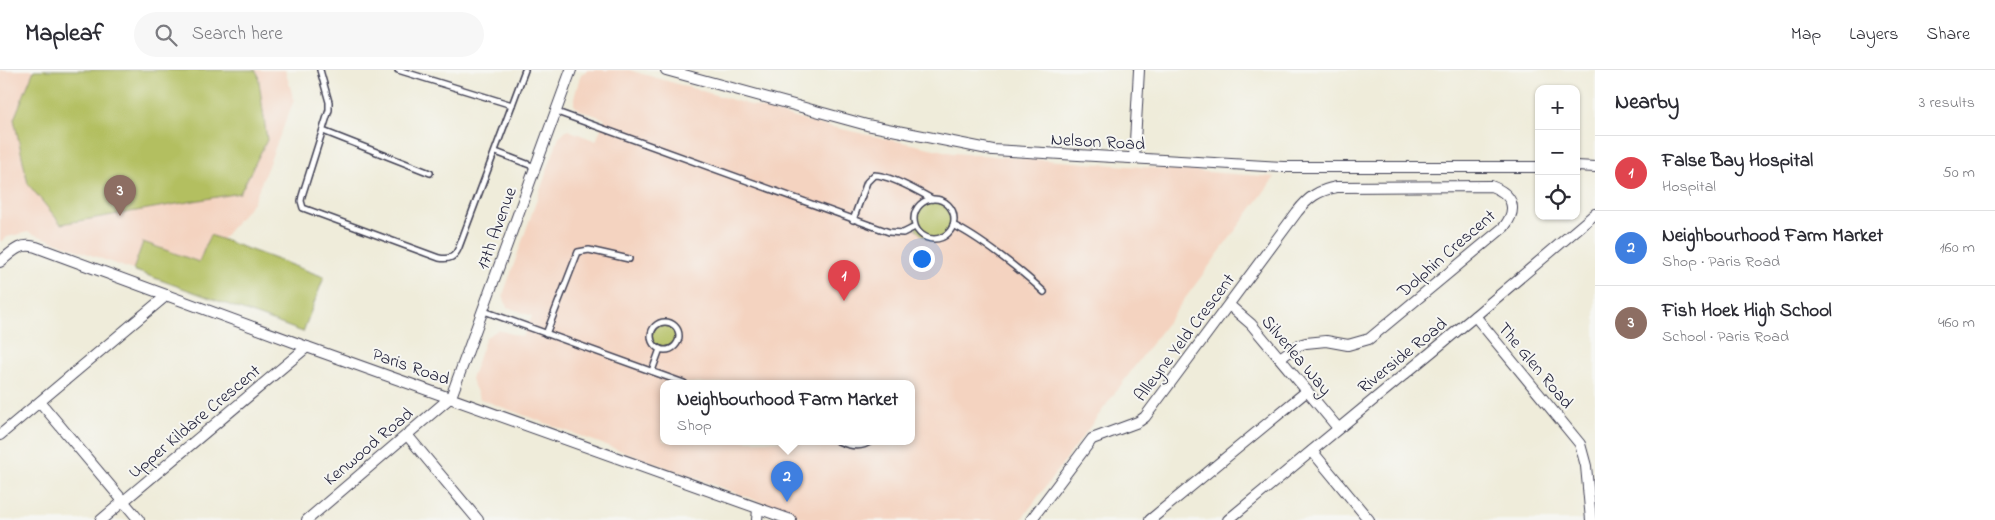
<!DOCTYPE html>
<html lang="en">
<head>
<meta charset="utf-8">
<style>
	:root { --surface:#fff; --page:#f7f7f7; --text:#2b2b33; --muted:#7c7c81; --line:#e1e1e2; --accent:#db2777 }
	body { margin:0; font-family:"Indie Flower",sans-serif; background:var(--page); color:var(--text) }
	.controls { position:absolute; right:15px; top:15px; display:grid; overflow:hidden; border-radius:10px; box-shadow:0 1px 4px #0004 }
	.controls button { width:45px; height:45px; display:grid; place-items:center; padding:0; border:0; border-bottom:1px solid var(--line); background:var(--surface); color:var(--text); font:25px sans-serif }
	.you { position:absolute; left:921px; top:188px; width:18px; height:18px; margin:-12px; border:4px solid #fff; border-radius:50%; background:#1a73e8; box-shadow:0 0 0 8px #1a73e833 }
	.badge { display:grid; place-items:center; width:32px; height:32px; border-radius:50%; background:var(--accent); color:#fff; font-size:16px; font-weight:700 }
	.pin { position:absolute; translate:-50% -41px; filter:drop-shadow(0 1px 2px #0008) }
	.pin::after { content:''; position:absolute; top:26px; width:18px; height:15px; background:inherit; clip-path:polygon(0 0,100% 0,50% 100%) }
	.popup { position:absolute; left:660px; top:310px; width:255px; height:65px; box-sizing:border-box; display:grid; place-content:center; border-radius:10px; background:var(--surface); filter:drop-shadow(0 1px 4px #0005); font-size:16px; white-space:nowrap; color:var(--muted) }
	.popup b { font-size:19px; color:var(--text) }
	.popup::after { content:''; position:absolute; left:50%; top:100%; margin-left:-10px; border:10px solid transparent; border-top-color:var(--surface) }
	.list { margin:0; padding:0; list-style:none }
	h2 { display:flex; justify-content:space-between; align-items:center; height:65px; margin:0; padding:0 20px; font-size:21px }
	h2 small { font-size:16px; font-weight:400; color:var(--muted) }
	.list li { display:grid; grid-template-columns:32px 1fr auto; gap:15px; align-items:center; box-sizing:border-box; height:75px; padding:0 20px; border-top:1px solid var(--line) }
	.list b { display:block; font-size:19px; white-space:nowrap }
	.list p { margin:0; font-size:16px; white-space:nowrap; color:var(--muted) }
	.list em { font-size:16px; font-style:normal; color:var(--muted) }
	.icon { flex:none; width:28px; height:28px; fill:none; stroke:currentColor; stroke-width:2; stroke-linecap:round; stroke-linejoin:round }
	.map { position:relative; flex:none; width:1595px; height:450px; overflow:hidden }
	header { display:flex; align-items:center; gap:30px; box-sizing:border-box; height:70px; padding:0 25px; background:var(--surface); border-bottom:1px solid var(--line) }
	header strong { font-size:24px }
	nav { display:flex; gap:28px; margin-inline-start:auto; font-size:18px }
	.search { width:350px; height:45px; background:var(--page); display:flex; align-items:center; gap:12px; box-sizing:border-box; padding:0 18px; border-radius:28px; color:var(--muted); font-size:19px }
	main { display:flex }
	aside { flex:1; background:var(--surface) }
	.map>svg:first-child { display:block }
	.built { fill:#f4d3c0; fill-rule:evenodd }
	.green { fill:#b3bf61; stroke:#6a704e }
	.lines { fill:none; stroke-linecap:round; stroke-linejoin:round }
	.lane-casing { stroke:#414053; stroke-width:8 }
	.street-casing { stroke:#414053; stroke-width:12 }
	.lane { stroke:#fff; stroke-width:5 }
	.street { stroke:#fff; stroke-width:10 }
	.labels { text-anchor:middle; stroke-width:4; stroke-linejoin:round; paint-order:stroke }
	.street-label { font-size:18px; fill:#22223b; stroke:#f6f6f2 }
</style>
</head>
<body>
<header>
<strong>Mapleaf</strong>
<div class="search"><svg class="icon" aria-label="search" viewBox="0 0 24 24"><circle cx="10" cy="10" r="6"/><path d="M15 15l6 6"/></svg>Search here</div>
<nav><a>Map</a><a>Layers</a><a>Share</a></nav>
</header>
<main>
<div class="map">
<svg width="1595" height="450" viewBox="0 0 1595 450">
	<rect width="100%" height="100%" fill="#f6f6f2"/>
	<filter id="ink" filterUnits="userSpaceOnUse"><feTurbulence type="fractalNoise" baseFrequency=".02" numOctaves="2"/><feDisplacementMap in="SourceGraphic" scale="10" xChannelSelector="R" yChannelSelector="G"/><feConvolveMatrix kernelMatrix="1 2 1 2 8 2 1 2 1" color-interpolation-filters="sRGB"/></filter>
	<filter id="wash" filterUnits="userSpaceOnUse"><feTurbulence type="fractalNoise" baseFrequency=".0096" numOctaves="4" result="noise"/><feDisplacementMap in="SourceGraphic" scale="20" xChannelSelector="R" yChannelSelector="G"/><feGaussianBlur stdDeviation="1.12" result="paint"/><feColorMatrix in="noise" values="0 0 0 0 0 0 0 0 0 0 0 0 0 0 0 0 0 1.4 0 .05"/><feComposite in="paint" operator="in"/></filter>
	<g filter="url(#wash)">
		<rect width="100%" height="100%" fill="#efecda"/>
		<!-- built -->
		<g class="built">
			<path d="M0,0H285L294,30L254,131L222,169L324,207L303,262L28,162L7,167L0,172Z"/>
			<path d="M588,0H629L813,53L953,83L1275,107L1021,450H809L480,329L471,309L486,267L498,260L523,267L532,246L507,237L503,225L559,67L565,61L568,60L596,71L605,49L580,40L574,35V28L581,4ZM663,313H911V371H663Z"/>
		</g>
		<!-- green -->
		<g class="green">
			<path d="M34,0H255L258,4L267,70L240,123L61,154L28,114L14,49Z"/>
			<circle cx="934" cy="149" r="20"/>
			<path d="M210,165L324,207L303,262L133,200L143,172L199,192Z"/>
			<circle cx="665" cy="266" r="14"/>
		</g>
	</g>
	<g filter="url(#ink)">
		<g class="lines">
			<defs>
				<g id="lane">
					<path d="M320,0L329,32V40L302,126L301,131L303,138L439,188C450,190 455,187 459,177L512,35L398,0"/>
					<path d="M512,35L525,0"/>
					<path d="M557,42L889,162L903,163L915,157"/>
					<path d="M323,61L430,103"/>
					<path d="M496,82L535,97"/>
					<circle cx="934" cy="149" r="20"/>
					<path d="M853,150L867,112L874,105C889,105 918,121 932,129"/>
					<path d="M953,155C980,168 1022,201 1044,222"/>
					<path d="M484,241L684,313"/>
					<circle cx="665" cy="266" r="14"/>
					<path d="M546,264L578,182L589,180L629,189"/>
					<path d="M652,301L660,279"/>
					<path d="M838,371C849,376 861,379 871,371"/>
				</g>
				<g id="street">
					<path d="M666,0L867,55L993,80L1283,97H1539"/>
					<path d="M1134,89L1139,0"/>
					<path d="M1576,96L1595,97"/>
					<path d="M0,192C12,182 20,172 36,177L307,277L791,450"/>
					<path d="M1229,235L1251,254L1338,358"/>
					<path d="M1475,246L1580,374L1586,396L1591,450"/>
					<path d="M40,332L139,450"/>
					<path d="M0,365L167,225"/>
					<path d="M407,365L478,450"/>
					<path d="M1312,381L1369,450"/>
					<path d="M101,450L307,277"/>
					<path d="M307,450L451,327L571,0"/>
					<path d="M757,450L758,439"/>
					<path d="M1031,450L1092,369L1138,352L1145,347L1297,142C1308,128 1318,120 1337,117L1491,116C1512,124 1519,138 1504,157L1369,269L1348,275L1326,271L1306,273L1299,275L1280,288"/>
					<path d="M1150,450L1307,321"/>
					<path d="M1228,450L1475,246L1595,144"/>
				</g>
			</defs>
			<!-- lane casing -->
			<use href="#lane" class="lane-casing"/>
			<!-- street casing -->
			<use href="#street" class="street-casing"/>
			<!-- lane -->
			<use href="#lane" class="lane"/>
			<!-- street -->
			<use href="#street" class="street"/>
		</g>
	</g>
	<g class="labels">
		<!-- street labels -->
		<g class="street-label">
			<text transform="translate(1098 71) rotate(3)" y="6">Nelson Road</text>
			<text transform="translate(496 158) rotate(-70)" y="6">17th Avenue</text>
			<text transform="translate(1446 183) rotate(-41)" y="6">Dolphin Crescent</text>
			<text transform="translate(1184 267) rotate(-53)" y="6">Alleyne Yeld Crescent</text>
			<text transform="translate(1297 285) rotate(50)" y="6">Silverlea Way</text>
			<text transform="translate(1402 285) rotate(-39)" y="6">Riverside Road</text>
			<text transform="translate(1536 295) rotate(50)" y="6">The Glen Road</text>
			<text transform="translate(411 296) rotate(19)" y="6">Paris Road</text>
			<text transform="translate(194 351) rotate(-40)" y="6">Upper Kildare Crescent</text>
			<text transform="translate(368 376) rotate(-40)" y="6">Kenwood Road</text>
		</g>
	</g>
</svg>
<div class="controls">
<button>+</button>
<button>−</button>
<button><svg class="icon" aria-label="locate" viewBox="0 0 24 24"><circle cx="12" cy="12" r="6"/><path d="M12 2v4M12 18v4M2 12h4M18 12h4"/></svg></button>
</div>
<div class="you"></div>
<div class="pin badge" style="left:844px;top:231px;background:#e0444e">1</div>
<div class="pin badge" style="left:787px;top:432px;background:#3f7fe0">2</div>
<div class="popup"><b>Neighbourhood Farm Market</b>Shop</div>
<div class="pin badge" style="left:120px;top:146px;background:#8d6e63">3</div>
</div>
<aside>
<h2>Nearby<small>3 results</small></h2>
<ul class="list">
<li><span class="badge" style="background:#e0444e">1</span><div><b>False Bay Hospital</b><p>Hospital</p></div><em>50 m</em></li>
<li><span class="badge" style="background:#3f7fe0">2</span><div><b>Neighbourhood Farm Market</b><p>Shop · Paris Road</p></div><em>160 m</em></li>
<li><span class="badge" style="background:#8d6e63">3</span><div><b>Fish Hoek High School</b><p>School · Paris Road</p></div><em>460 m</em></li>
</ul>
</aside>
</main>
</body>
</html>
